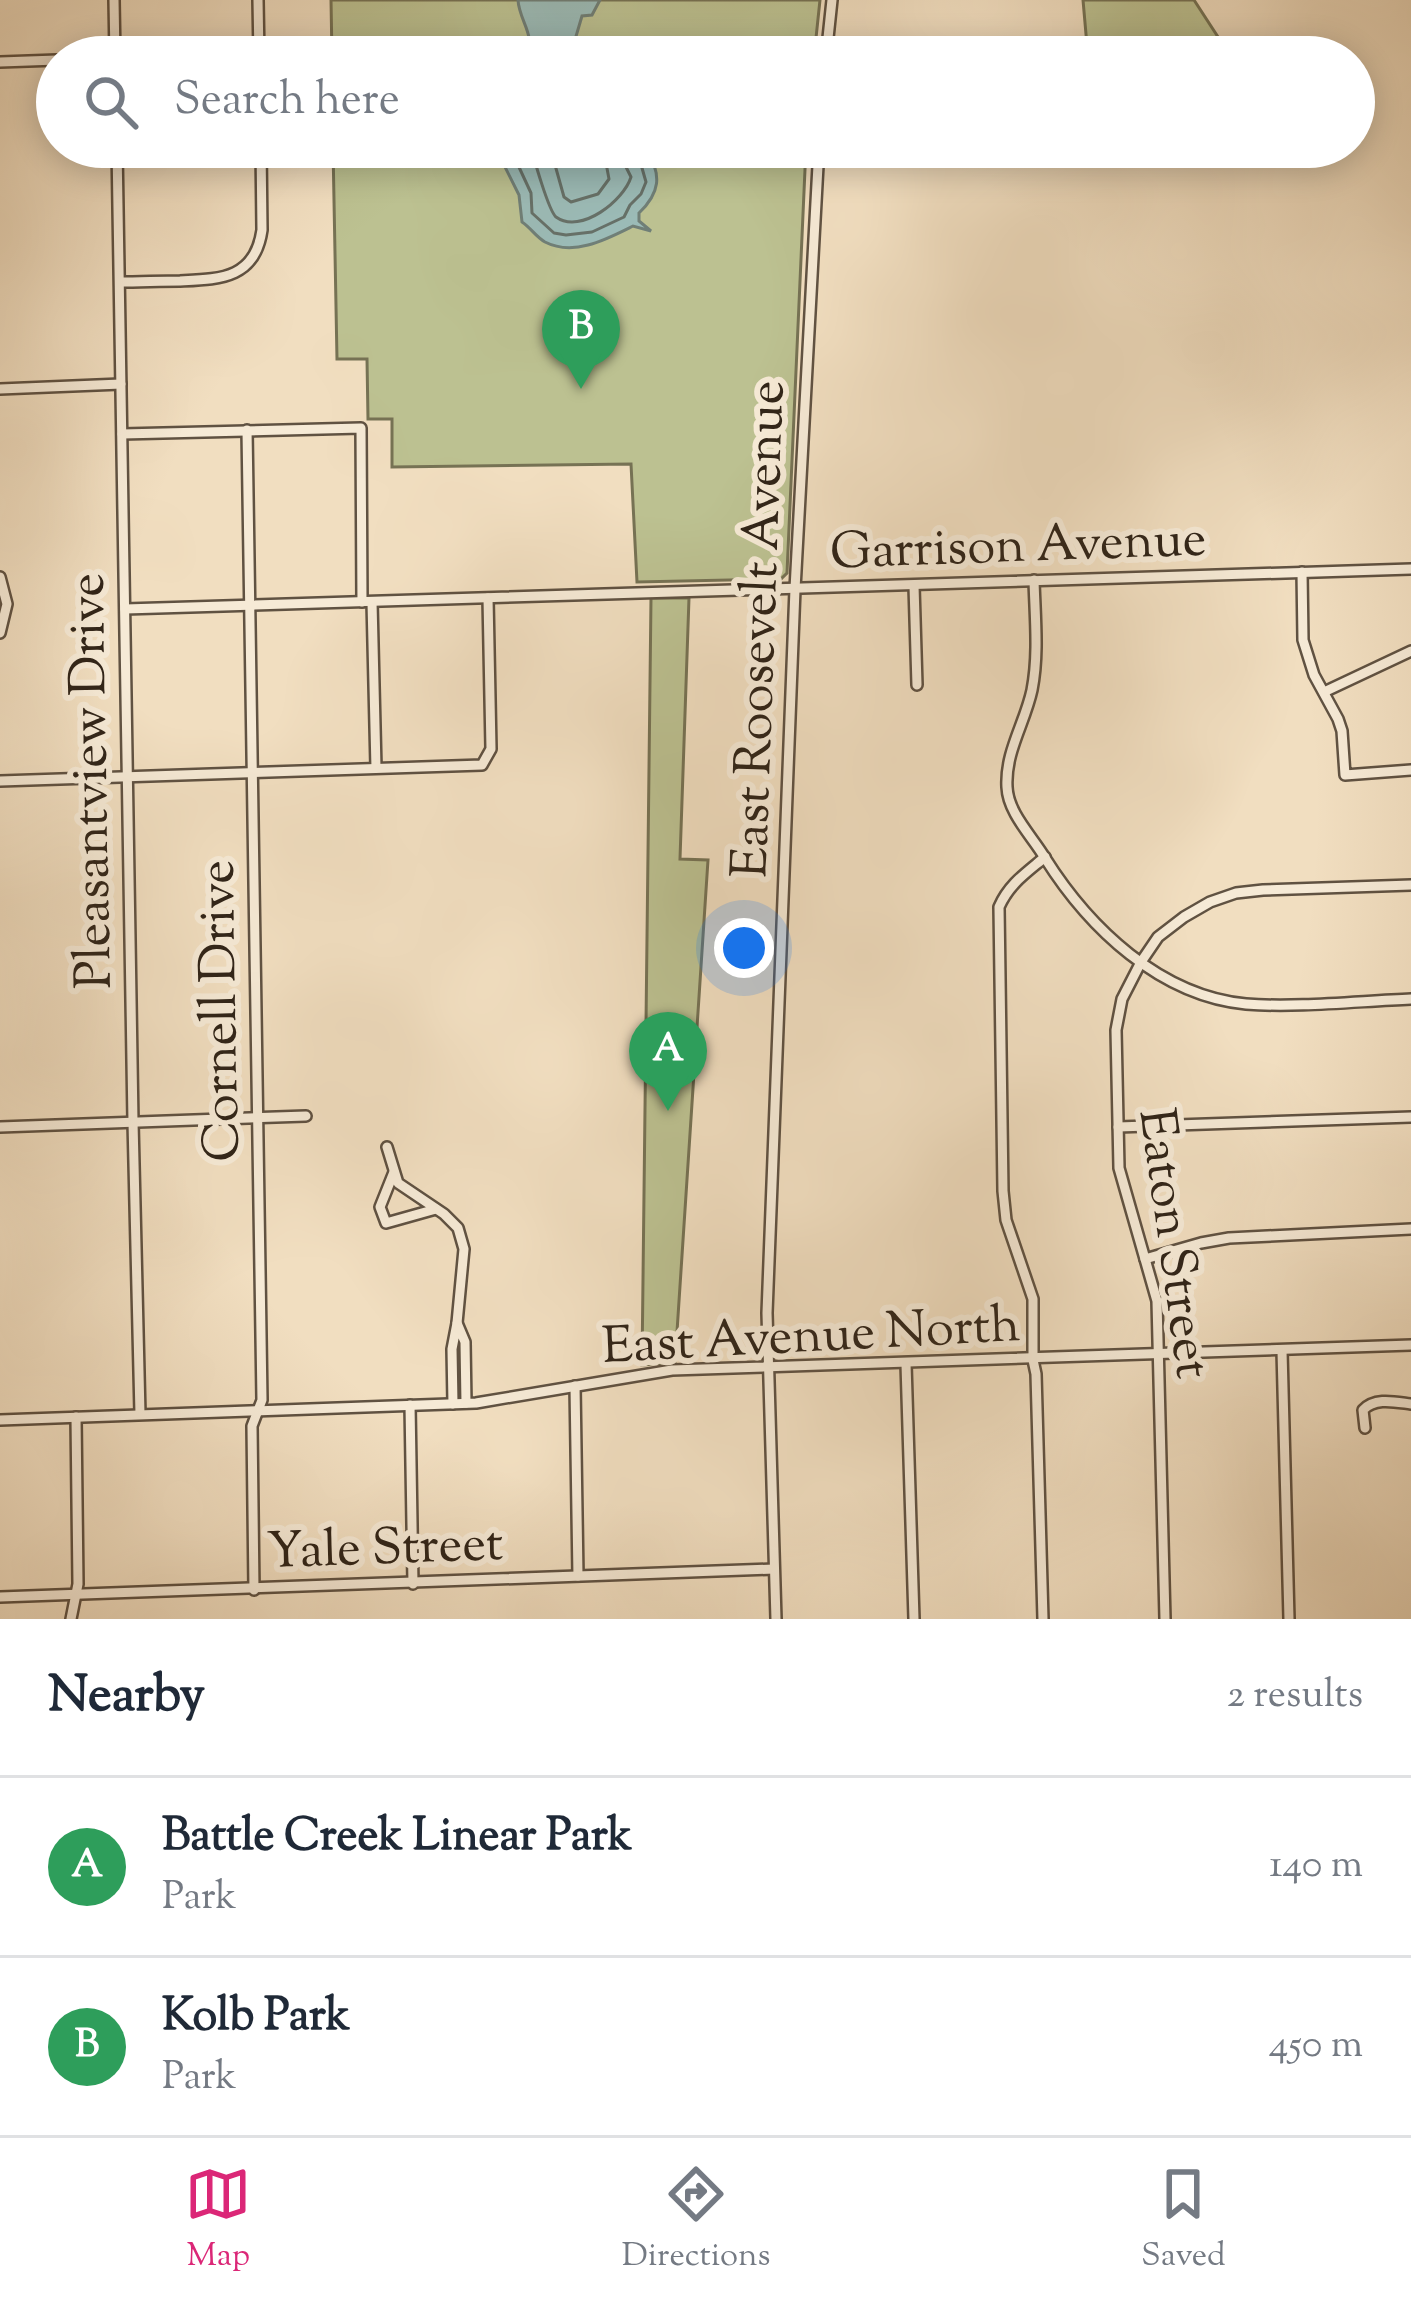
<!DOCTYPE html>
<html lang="en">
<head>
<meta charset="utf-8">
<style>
	:root { --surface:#fff; --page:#f2f2f3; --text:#1f2937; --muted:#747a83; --line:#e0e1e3; --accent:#db2777 }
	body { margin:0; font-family:"Sorts Mill Goudy",serif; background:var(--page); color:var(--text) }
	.you { position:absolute; left:744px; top:948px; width:42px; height:42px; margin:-30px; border:9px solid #fff; border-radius:50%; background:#1a73e8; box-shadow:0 0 0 18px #1a73e833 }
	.badge { display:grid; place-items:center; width:78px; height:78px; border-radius:50%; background:var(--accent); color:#fff; font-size:39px; font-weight:700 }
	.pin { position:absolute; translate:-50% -99px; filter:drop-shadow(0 3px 6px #0008) }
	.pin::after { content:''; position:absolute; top:63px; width:42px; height:36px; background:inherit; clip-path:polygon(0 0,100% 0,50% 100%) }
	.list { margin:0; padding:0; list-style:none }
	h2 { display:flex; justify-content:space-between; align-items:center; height:156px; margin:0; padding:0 48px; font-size:51px }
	h2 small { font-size:39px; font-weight:400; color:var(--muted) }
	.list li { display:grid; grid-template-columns:78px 1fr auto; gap:36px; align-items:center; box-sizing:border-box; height:180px; padding:0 48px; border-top:3px solid var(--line) }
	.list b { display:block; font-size:45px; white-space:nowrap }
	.list p { margin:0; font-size:39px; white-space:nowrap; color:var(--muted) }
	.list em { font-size:39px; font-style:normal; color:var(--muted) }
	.icon { flex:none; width:66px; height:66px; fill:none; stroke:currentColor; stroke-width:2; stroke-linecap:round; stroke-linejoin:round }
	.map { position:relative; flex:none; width:1411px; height:1619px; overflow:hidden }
	.search { position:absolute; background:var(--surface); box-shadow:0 6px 30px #0003; left:36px; right:36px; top:36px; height:132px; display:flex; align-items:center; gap:30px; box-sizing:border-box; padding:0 42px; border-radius:66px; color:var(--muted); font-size:45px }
	.sheet { height:516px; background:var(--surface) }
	nav { display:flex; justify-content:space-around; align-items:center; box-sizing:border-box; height:168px; border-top:3px solid var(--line); background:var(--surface); font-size:33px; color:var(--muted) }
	nav a { display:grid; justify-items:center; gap:6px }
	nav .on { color:var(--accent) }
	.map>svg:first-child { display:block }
	.green { fill:#bcc191; stroke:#767254; stroke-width:3 }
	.water { fill:#9bbbb7; stroke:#707f77; stroke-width:3 }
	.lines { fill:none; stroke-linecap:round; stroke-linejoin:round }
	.shore { stroke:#667068; stroke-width:3 }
	.minor-casing { stroke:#605242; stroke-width:14 }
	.minor { stroke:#f6ead6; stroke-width:9 }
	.labels { text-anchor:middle; stroke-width:12; stroke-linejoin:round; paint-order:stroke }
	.street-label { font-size:51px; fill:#302418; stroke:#f6ead6 }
</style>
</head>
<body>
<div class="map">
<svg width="1411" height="1619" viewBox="0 0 1411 1619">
	<rect width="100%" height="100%" fill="#f1dec0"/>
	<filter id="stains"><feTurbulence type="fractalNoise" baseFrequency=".00167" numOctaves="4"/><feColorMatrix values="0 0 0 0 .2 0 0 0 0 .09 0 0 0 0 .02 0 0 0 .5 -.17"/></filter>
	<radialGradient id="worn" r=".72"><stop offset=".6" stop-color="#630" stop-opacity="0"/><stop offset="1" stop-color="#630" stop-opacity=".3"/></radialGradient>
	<!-- green -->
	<g class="green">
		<path d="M331,0H820L814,57H332Z"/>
		<path d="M1083,0H1194L1231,57H1088Z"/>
		<path d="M333,147H806L787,573L781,579L637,582L631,464L392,467V419H368L367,359H337Z"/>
		<path d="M1109,147H1252L1251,162Z"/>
		<path d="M651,598H689L680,859L708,860L675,1362L642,1365Z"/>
	</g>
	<!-- water -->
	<g class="water">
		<path d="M518,0H600L592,15L582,16L574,43L581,57H526C537,36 519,21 518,0Z"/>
		<path d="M499,147H649L647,151C662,175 660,193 639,213V221L651,231L633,226C607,239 574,257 545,242C536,237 531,228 522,222L519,195L505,167L506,153Z"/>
	</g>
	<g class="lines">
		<!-- shore -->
		<g class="shore">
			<path d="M516,147L518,165L531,193L532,213L554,233L566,235L592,232L624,217L630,205L641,194L646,182L636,147"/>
			<path d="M532,147C533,158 549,211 556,217C581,235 624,200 631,177L622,159L621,147"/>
			<path d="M550,147L564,197L571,202L598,194L609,179L603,147"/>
		</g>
		<defs>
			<g id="minor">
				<path d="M114,0L115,57"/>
				<path d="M258,0L259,57"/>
				<path d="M826,57L832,0"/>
				<path d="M0,62L57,60"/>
				<path d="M117,147L133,1122L140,1414"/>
				<path d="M120,282C140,282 160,281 180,281C220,279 255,279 262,230L261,147"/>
				<path d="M0,389L121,384"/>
				<path d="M247,430L262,1400L252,1426L254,1590"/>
				<path d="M122,434L361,428L362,602"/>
				<path d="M1302,572L1303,640L1314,675L1338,719L1342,731L1345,775L1411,770"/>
				<path d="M0,577L7,604L0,633"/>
				<path d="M1034,580C1035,617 1039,654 1032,690C1025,723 1005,752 1007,787C1008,813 1032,836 1045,858C1089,928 1160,996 1246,1004C1296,1008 1360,1001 1411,999"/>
				<path d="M914,586L917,685"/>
				<path d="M372,602L376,768"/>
				<path d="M125,609L1411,569"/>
				<path d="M1324,692L1411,651"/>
				<path d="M0,781L482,765L491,749L488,598"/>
				<path d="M0,1127L306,1116"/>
				<path d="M1118,1127L1411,1117"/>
				<path d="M387,1147L398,1183L444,1214L458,1228L464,1249L457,1323"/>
				<path d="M394,1172L380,1207L386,1223L436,1209"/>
				<path d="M1145,1259L1201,1243L1229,1238L1411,1229"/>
				<path d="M1282,1351L1289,1619"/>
				<path d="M906,1364L914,1619"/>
				<path d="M575,1386L578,1576"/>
				<path d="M453,1404L452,1349L457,1323L465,1342L466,1403"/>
				<path d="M410,1405L413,1584"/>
				<path d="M0,1420L476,1403L672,1370L1411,1345"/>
				<path d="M1365,1428L1363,1410C1375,1397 1395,1402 1411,1404"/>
				<path d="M0,1597L774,1569"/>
				<path d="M71,1619L78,1584L76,1417"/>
				<path d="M776,1619L767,1313L795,589L819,147"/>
				<path d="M1043,1619L1036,1374L1033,1360V1299L1006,1220L1003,1191L999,907C1009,884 1026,873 1045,857"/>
				<path d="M1165,1619L1157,1301L1119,1168L1116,1030L1122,999L1141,962L1158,937L1184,917L1210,902L1236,893L1263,890L1411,885"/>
			</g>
		</defs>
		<!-- minor casing -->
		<use href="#minor" class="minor-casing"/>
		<!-- minor -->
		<use href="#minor" class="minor"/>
	</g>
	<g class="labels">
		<!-- street labels -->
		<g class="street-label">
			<text transform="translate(1018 543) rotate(-2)" y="18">Garrison Avenue</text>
			<text transform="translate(756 629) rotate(-88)" y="18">East Roosevelt Avenue</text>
			<text transform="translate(88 781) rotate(-91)" y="18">Pleasantview Drive</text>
			<text transform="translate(217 1011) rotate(-91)" y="18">Cornell Drive</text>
			<text transform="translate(1177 1243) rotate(82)" y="18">Eaton Street</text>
			<text transform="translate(811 1333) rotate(-3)" y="18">East Avenue North</text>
			<text transform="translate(385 1545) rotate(-2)" y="18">Yale Street</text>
		</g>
	</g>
	<rect width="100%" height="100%" filter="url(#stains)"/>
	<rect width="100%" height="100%" fill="url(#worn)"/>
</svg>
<div class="you"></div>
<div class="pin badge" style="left:668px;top:1111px;background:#2e9e5b">A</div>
<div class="pin badge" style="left:581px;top:389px;background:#2e9e5b">B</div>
<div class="search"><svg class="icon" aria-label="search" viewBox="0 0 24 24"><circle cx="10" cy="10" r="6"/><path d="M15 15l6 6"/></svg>Search here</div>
</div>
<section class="sheet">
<h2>Nearby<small>2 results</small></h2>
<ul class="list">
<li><span class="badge" style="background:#2e9e5b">A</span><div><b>Battle Creek Linear Park</b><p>Park</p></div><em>140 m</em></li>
<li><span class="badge" style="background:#2e9e5b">B</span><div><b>Kolb Park</b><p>Park</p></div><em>450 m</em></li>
</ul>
</section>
<nav>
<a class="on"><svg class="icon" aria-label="map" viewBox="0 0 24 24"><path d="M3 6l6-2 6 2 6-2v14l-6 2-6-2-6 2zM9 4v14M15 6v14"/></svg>Map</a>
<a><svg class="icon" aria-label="directions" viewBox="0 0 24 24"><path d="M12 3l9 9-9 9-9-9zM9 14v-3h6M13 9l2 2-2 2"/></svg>Directions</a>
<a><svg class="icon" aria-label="saved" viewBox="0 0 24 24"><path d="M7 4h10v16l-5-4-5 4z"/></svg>Saved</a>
</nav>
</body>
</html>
